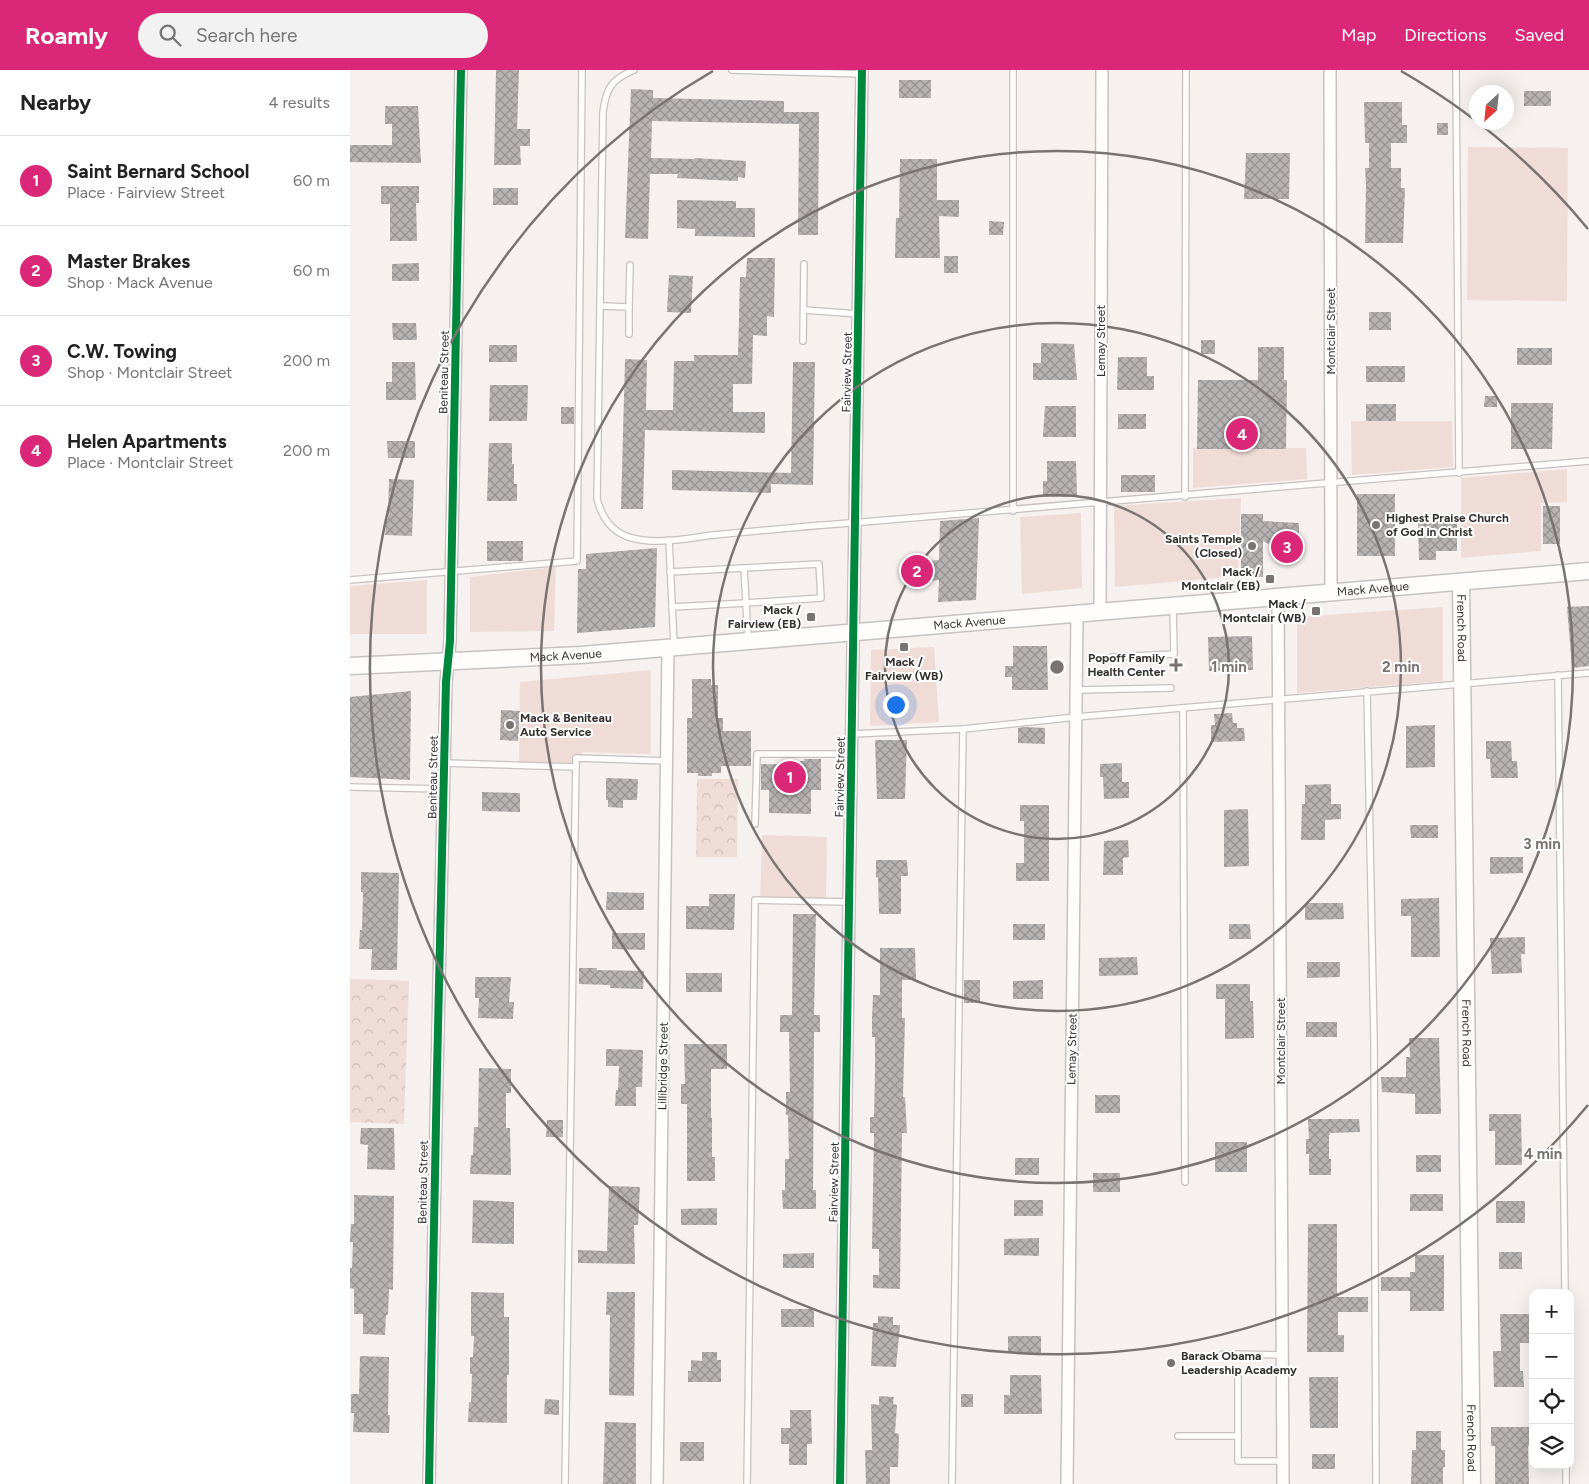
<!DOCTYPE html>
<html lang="en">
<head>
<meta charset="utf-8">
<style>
	:root { --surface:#fff; --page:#f2f2f2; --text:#222; --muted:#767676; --line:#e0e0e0; --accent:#db2777 }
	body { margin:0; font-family:Figtree,sans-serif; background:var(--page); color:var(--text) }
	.controls { position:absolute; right:15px; bottom:15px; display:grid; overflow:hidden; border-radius:10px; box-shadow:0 5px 20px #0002 }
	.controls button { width:45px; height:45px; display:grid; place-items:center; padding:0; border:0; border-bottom:1px solid var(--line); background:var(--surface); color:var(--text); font:25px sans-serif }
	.compass { position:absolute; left:1119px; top:15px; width:45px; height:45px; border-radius:50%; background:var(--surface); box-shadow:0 5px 20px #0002; rotate:207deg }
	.you { position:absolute; left:545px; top:634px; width:18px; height:18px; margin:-12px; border:4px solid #fff; border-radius:50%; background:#1a73e8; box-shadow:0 0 0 8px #1a73e833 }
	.badge { display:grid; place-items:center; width:32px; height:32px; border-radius:50%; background:var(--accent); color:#fff; font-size:16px; font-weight:700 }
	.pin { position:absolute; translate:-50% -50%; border:2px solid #fff; box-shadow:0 1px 5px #0006 }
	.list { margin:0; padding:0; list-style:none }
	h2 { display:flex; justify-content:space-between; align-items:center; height:65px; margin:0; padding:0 20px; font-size:21px }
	h2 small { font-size:16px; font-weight:400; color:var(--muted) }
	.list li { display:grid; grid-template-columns:32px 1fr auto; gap:15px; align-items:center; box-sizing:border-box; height:90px; padding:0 20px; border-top:1px solid var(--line) }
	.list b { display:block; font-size:19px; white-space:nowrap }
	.list p { margin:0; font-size:16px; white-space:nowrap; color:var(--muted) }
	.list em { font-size:16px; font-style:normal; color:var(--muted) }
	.icon { flex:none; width:28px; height:28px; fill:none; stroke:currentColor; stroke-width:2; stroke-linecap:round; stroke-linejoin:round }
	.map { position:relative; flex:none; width:1239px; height:1414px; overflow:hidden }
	header { display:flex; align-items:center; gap:30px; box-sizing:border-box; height:70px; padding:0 25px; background:var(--accent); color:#fff }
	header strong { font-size:24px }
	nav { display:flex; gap:28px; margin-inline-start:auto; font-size:18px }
	.search { width:350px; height:45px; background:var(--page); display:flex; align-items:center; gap:12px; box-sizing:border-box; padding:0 18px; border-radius:28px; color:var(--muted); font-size:19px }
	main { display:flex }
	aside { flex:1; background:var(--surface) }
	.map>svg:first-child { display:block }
	.grass { fill:#f0dcd6 }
	.park { fill:url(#park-crowns) }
	.building { fill:url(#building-cross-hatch) }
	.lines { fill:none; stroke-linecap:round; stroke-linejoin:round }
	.lane-casing { stroke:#c7c2c1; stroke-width:8 }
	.street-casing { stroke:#c7c2c1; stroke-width:14 }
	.secondary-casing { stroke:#c7c2c1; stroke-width:19 }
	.lane { stroke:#fefdfc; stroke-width:5.5 }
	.street { stroke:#fefdfc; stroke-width:11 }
	.secondary { stroke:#fefdfc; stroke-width:16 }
	.cycleway-casing { stroke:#fefefe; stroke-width:11 }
	.cycleway { stroke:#00873e; stroke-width:8 }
	.ring { fill:none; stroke:#797472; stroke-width:2.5 }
	.poi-dot { fill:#797472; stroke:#fefefe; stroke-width:2 }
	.labels { text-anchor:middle; stroke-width:4; stroke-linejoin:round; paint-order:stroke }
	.street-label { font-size:12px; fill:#353130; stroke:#fefefe }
	.poi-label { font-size:12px; font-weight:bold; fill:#353130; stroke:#fefefe; text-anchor:end }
	.centre { fill:#797472; stroke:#fefefe; stroke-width:2.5 }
	.ring-label { font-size:15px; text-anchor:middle; font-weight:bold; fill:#797472; stroke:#fefefe; stroke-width:4; stroke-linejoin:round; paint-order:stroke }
</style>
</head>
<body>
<header>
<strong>Roamly</strong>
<div class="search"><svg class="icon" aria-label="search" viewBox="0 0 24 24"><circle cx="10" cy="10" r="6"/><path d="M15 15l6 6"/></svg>Search here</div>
<nav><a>Map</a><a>Directions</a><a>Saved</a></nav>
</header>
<main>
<aside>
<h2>Nearby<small>4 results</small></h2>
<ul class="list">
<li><span class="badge">1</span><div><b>Saint Bernard School</b><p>Place · Fairview Street</p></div><em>60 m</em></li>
<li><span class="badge">2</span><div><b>Master Brakes</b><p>Shop · Mack Avenue</p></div><em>60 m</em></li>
<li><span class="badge">3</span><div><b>C.W. Towing</b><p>Shop · Montclair Street</p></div><em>200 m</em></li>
<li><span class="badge">4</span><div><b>Helen Apartments</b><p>Place · Montclair Street</p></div><em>200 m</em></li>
</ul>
</aside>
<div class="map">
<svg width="1239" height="1414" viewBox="0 0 1239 1414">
	<defs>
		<pattern id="park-crowns" width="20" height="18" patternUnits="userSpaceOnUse" patternTransform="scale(1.25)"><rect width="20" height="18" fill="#f0dcd6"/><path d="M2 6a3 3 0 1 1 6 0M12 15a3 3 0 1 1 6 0" fill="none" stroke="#cebdb8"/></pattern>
		<pattern id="building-cross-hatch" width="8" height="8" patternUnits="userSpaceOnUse" patternTransform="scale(1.25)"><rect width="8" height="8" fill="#b7b3b2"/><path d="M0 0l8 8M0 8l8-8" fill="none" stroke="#969291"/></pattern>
	</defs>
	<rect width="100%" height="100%" fill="#f6f0ee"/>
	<!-- grass -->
	<g class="grass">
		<path d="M1118,77L1218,78L1217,231L1117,230Z"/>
		<path d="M1001,351H1102L1103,397L1002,405Z"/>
		<path d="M843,378H956L957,409L843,418Z"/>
		<path d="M1217,399V432L1191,433V481L1111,488V408Z"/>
		<path d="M891,428L888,506L765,517L764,436Z"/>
		<path d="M731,443L732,518L672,524L670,447Z"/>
		<path d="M206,497L204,561L120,562V507Z"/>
		<path d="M77,510V564H0V516Z"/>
		<path d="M1093,537V611L947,623V547Z"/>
		<path d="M584,577L589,652L520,656L521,580Z"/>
		<path d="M301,600V684L232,682L231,693L169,692L170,612Z"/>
		<path d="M412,765L477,767L476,829L410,831Z"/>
	</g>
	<!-- park -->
	<g class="park">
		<path d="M347,709H388L387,787H346Z"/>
		<path d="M0,909L59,911L54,1054L0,1052Z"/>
	</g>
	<!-- building -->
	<g class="building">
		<path d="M146,0H169L167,59H180V76H170L171,95H144Z"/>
		<rect x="549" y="10" width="32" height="18"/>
		<path d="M281,19L303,20V28L434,31V42H469L468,165H448L449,54L302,51L301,88L344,89L345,88L396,91L395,108L388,107V111L364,110L327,108L328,104H300L298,169L275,168Z"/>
		<rect x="1174" y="21" width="27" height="15"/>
		<path d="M1014,32H1052V55H1057V73H1041V98H1051V118H1055L1053,173H1015L1016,115L1015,98H1019V73H1015Z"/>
		<path d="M35,36H68L71,93L0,92V75H42V54H35Z"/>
		<rect x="1087" y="53" width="11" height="12"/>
		<path d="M896,83H940L939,129H894Z"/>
		<path d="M550,89H587V130H609V147L589,146L590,188H545L546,148H549Z"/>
		<path d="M31,116H69V133H66L67,171H40V134H31Z"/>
		<rect x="143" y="118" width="25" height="17"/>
		<path d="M327,130L386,131V138H405V167L345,166V159L327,158Z"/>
		<path d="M639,151L654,152L653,165H639Z"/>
		<rect x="594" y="186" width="14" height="17"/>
		<path d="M397,188H425L424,247L417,246V266L403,265L402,314H383V342H415V363L295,360L293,439H271L275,289L297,290L296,340H323L324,291H344V285H388L390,207H396Z"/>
		<path d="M69,193V211H42V194Z"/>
		<path d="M319,205L343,206L341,243L317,242Z"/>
		<rect x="1019" y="242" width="22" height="18"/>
		<path d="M42,253H66L67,270H43Z"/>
		<rect x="851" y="270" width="14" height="14"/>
		<path d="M691,273L724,274L727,310H683V293H691Z"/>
		<rect x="139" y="275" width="28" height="17"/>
		<path d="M908,277H934V310H937L936,379H847L848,310H908Z"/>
		<rect x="1167" y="278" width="35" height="17"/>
		<path d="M768,287H797V306H804V320H767Z"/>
		<path d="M42,292H65L66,330H36V312H42Z"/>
		<path d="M443,292H465L463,415L421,414V423L322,420V400L441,403Z"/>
		<rect x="1016" y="296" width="39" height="16"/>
		<path d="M140,315H178L177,351H139Z"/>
		<path d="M1135,326H1147V337H1134Z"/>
		<path d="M1161,333H1203L1202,379H1161Z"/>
		<rect x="1016" y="334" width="30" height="17"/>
		<path d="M695,336H726V367H693Z"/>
		<rect x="211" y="337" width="13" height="17"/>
		<rect x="768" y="344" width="28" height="15"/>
		<path d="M37,371H65V388H38Z"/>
		<path d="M139,373H162V394H164V414H167V431H137Z"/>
		<path d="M697,391H726L727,427H693V411H697Z"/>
		<rect x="771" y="405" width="34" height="17"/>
		<path d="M39,409L64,410L62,466L35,465L36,449H38Z"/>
		<rect x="1007" y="424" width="38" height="62"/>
		<rect x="1193" y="436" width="17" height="38"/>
		<path d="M891,444H913V451L949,453V469L936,483L913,471V507H891Z"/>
		<path d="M1107,445V481H1086V490H1069L1068,452L1089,451V446Z"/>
		<path d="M629,448L626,530L588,532L589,510L556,514L555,493L589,490L590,451Z"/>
		<rect x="137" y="471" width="36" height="20"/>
		<path d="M307,478L305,557L227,563L228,499H236V484Z"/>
		<path d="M1239,536V596L1222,598L1217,537Z"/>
		<path d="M902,566L903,600L859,601L858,567Z"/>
		<path d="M663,576H697L698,620H662V607H655V596H663Z"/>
		<path d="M342,609H361V615H368V648H373V661H401V696H371V703H362V706H348V703H337V648H342Z"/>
		<path d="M61,621L60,710L0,707V627Z"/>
		<path d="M151,640L170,641L168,671L150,670Z"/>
		<path d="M882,643L883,653H887V658H894L895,671L861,672V655H865L864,644Z"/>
		<path d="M1085,655V697L1056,698V656Z"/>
		<path d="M674,657L695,658V674L668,673V658Z"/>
		<path d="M525,670H557L555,729H527Z"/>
		<path d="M1136,671H1161L1162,691H1167L1168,708H1141L1140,689H1136Z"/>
		<path d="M454,689H471V720H461V744L419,743V720H411V694L450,695V691H454Z"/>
		<path d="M772,693V712H779V728L754,729L753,707H750V694Z"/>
		<path d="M256,708L288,709L287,730H273V738L258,737V730H256Z"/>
		<path d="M981,714V734H991V749L975,750V770H951L952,734H955V715Z"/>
		<path d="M132,722L170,723V742L132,741Z"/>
		<path d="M670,735H699V811H666V793H674V751H670Z"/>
		<path d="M898,739L899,796L874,797V740Z"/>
		<path d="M1060,755H1088V768H1061Z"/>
		<path d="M778,770L779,787L773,788V805H753L754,771Z"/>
		<path d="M1140,787H1173V803L1140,804Z"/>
		<path d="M526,790H557L558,806H551V844H529L528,807H526Z"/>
		<path d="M11,802L49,803L47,900H21L22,879H9L10,860H12L13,822H11Z"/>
		<path d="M257,822L294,823V840H256Z"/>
		<path d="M359,824H385L384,860L336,859V836H359Z"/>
		<path d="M1089,828L1090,887H1061V846H1051V829Z"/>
		<path d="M955,833H993L994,849L955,850Z"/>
		<path d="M443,844H466L464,945H470V962H464L463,1120H466V1139H433L432,1120H435V1089H439L438,1045H436V1022H440L439,962H430V945H442Z"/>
		<rect x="663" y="854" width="32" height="16"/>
		<path d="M879,854H900L901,869H879Z"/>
		<path d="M262,863H295V880L262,879Z"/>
		<path d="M1175,867V884H1171L1172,903L1142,904L1140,868Z"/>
		<path d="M530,878H565L566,910H552V948H555L553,1027H555L557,1063H552L550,1219L523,1218V1205H529V1179H522L524,1063H520V1047H524L525,1001V967H522V948L523,925H530Z"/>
		<path d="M787,887L788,905L749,906V888Z"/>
		<path d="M957,892H990V907L957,908Z"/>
		<path d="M229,898H247V900L294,901L293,919L260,918V915L229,914Z"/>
		<rect x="336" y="903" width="36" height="19"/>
		<path d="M125,907H161L159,932H164L163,949L128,948L129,928H125Z"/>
		<rect x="614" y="910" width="16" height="23"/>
		<path d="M693,910V929H663V911Z"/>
		<path d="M866,914H900V931H903L904,968L875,969V929H866Z"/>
		<rect x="956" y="952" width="31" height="15"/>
		<path d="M1059,968H1089L1091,1044H1065V1024L1032,1022L1031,1007H1056V987H1060Z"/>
		<path d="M334,974H377V999H361V1048H362V1087H365V1111H337V1034H331V1014H335Z"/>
		<path d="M256,979L293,980L292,1017H286V1036H265L266,1020H268L269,996H256Z"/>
		<path d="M129,998L161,999V1023H156V1058H160L161,1105L120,1104L121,1085H123L124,1057H128Z"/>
		<rect x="745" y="1025" width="25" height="18"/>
		<path d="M1139,1044H1171L1172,1095H1145V1061H1139Z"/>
		<path d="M958,1049H1009L1010,1062L980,1063V1065H979V1089H981V1105H959V1084H956V1069H959Z"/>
		<path d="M197,1050H213V1067H196Z"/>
		<path d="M11,1058H44L45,1100L17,1099L18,1075L10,1074Z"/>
		<rect x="865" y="1072" width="32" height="30"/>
		<rect x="1066" y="1085" width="25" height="17"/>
		<rect x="665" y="1088" width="24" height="17"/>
		<rect x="743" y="1103" width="27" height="19"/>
		<path d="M259,1116L290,1117L288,1155H284L285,1194L228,1193V1180L257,1181Z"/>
		<rect x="1060" y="1124" width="33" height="17"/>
		<path d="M4,1125L44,1126L43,1220L39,1219L38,1245H36L35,1265L13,1264V1244H4V1219L0,1218V1198H2L3,1172H0L1,1154H4Z"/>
		<path d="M123,1130L164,1132V1174L122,1173Z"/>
		<rect x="664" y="1130" width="29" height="16"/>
		<rect x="1146" y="1131" width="29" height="22"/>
		<path d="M367,1138V1155H331V1139Z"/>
		<path d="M958,1154H987V1227H1018V1242H988V1265H994V1282H957Z"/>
		<path d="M689,1168V1186L654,1185V1169Z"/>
		<rect x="1149" y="1182" width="23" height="17"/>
		<path d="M464,1183V1198H433V1184Z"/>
		<path d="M1065,1185H1094V1241H1060V1221H1031V1207H1060V1202H1065Z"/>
		<path d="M121,1222L154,1223V1247H159V1305H157V1353L118,1352L119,1332H121L122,1304H120V1287H123L124,1266H121Z"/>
		<path d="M257,1222H285L284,1326L259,1325L260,1245H256Z"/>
		<rect x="431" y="1239" width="33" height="18"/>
		<path d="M1150,1244H1183V1273H1170V1301H1173L1174,1317H1144L1143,1281H1151Z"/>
		<path d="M528,1246L543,1247V1255H550L546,1297L521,1296L523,1253H528Z"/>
		<rect x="658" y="1266" width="33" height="17"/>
		<path d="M352,1282H367V1290H371V1312H338V1301H341V1290L352,1291Z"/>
		<path d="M10,1286L39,1287L38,1345H40L39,1363L3,1362L4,1343H1V1324H9Z"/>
		<path d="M660,1305H691L692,1344H654V1325H660Z"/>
		<path d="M959,1307H988V1358H960Z"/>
		<rect x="611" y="1324" width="12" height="13"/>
		<path d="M529,1326L544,1327L543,1334L547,1335L545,1363L549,1364L548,1397H540V1414H516L515,1380H522L521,1334L529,1335Z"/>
		<path d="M195,1329L209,1330V1345L194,1344Z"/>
		<path d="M440,1340H461L462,1374H457V1395H439V1374H431V1358H440Z"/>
		<path d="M255,1352L286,1353V1414H253Z"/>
		<path d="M1141,1357H1182V1376H1178L1179,1414H1145V1376H1141Z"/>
		<path d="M1066,1361H1091V1380H1095V1397H1093V1414H1061L1062,1380H1066Z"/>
		<rect x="330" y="1372" width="24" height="19"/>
		<rect x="962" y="1384" width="23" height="15"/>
	</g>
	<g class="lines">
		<defs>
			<g id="lane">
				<path d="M284,0C262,9 256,18 253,42L247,429C252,448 262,463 282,468C308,475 338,468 364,465C409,461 455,456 501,453C747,434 993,413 1239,391"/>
				<path d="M382,0L512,4"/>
				<path d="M663,0V441"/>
				<path d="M1106,0L1109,403"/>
				<path d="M251,236L279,237V264"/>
				<path d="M279,237L280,195"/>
				<path d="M454,240L509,244"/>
				<path d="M453,271L454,194"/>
				<path d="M835,427L836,0"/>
				<path d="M319,470L324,575"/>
				<path d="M320,502L394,498L396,533L471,528L469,494L394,498"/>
				<path d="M0,510L227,491L232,0"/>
				<path d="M322,537L396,533L398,569"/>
				<path d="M762,587L824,584L823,538"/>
				<path d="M1208,605L1215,1223"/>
				<path d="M726,620L821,618"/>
				<path d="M1017,621L1024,970L1026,1414"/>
				<path d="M833,638L835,1112"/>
				<path d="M502,664L613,659L726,647L1239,603"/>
				<path d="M94,693L226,697"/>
				<path d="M0,717L93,719"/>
				<path d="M405,754L407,684H501"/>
				<path d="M873,1284L932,1285"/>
				<path d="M888,1308V1391H933"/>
				<path d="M828,1366H888"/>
				<path d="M1216,1395V1414"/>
				<path d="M215,1414L226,688L317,691"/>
				<path d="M397,1414L405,830L499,832"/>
				<path d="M602,1414L613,659"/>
			</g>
			<g id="street">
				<path d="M980,0L981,523"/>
				<path d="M928,527L933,1414"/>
				<path d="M750,542L752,0"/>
				<path d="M79,1414C83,1147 90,879 96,612L100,571L111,0"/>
				<path d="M307,1414L318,578"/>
				<path d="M490,1414L512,0"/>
				<path d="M717,1414L727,544"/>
			</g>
			<g id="secondary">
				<path id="s1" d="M1111,512L1122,1414"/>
				<path id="s2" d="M0,596L231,585L1239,501"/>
			</g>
		</defs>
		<!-- lane casing -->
		<use href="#lane" class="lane-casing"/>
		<!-- street casing -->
		<use href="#street" class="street-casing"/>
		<!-- secondary casing -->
		<use href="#secondary" class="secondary-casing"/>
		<!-- lane -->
		<use href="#lane" class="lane"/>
		<!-- street -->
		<use href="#street" class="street"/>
		<!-- secondary -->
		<use href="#secondary" class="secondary"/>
		<defs>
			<g id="cycleway">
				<path d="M79,1414C83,1147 90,879 96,612L100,571L111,0"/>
				<path d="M490,1414L512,0"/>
			</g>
		</defs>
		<!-- cycleway casing -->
		<use href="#cycleway" class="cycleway-casing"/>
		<!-- cycleway -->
		<use href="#cycleway" class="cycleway"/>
	</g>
	<!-- distance rings -->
	<g class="ring">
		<circle cx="707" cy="597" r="172"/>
		<circle cx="707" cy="597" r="344"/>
		<circle cx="707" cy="597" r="516"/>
		<path d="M1238 1035A688 688 0 1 1 363 1M1051 1A688 688 0 0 1 1238 159"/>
	</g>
	<!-- markers -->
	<g class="poi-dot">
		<circle cx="1026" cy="455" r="5"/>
		<circle cx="902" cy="476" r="5"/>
		<rect x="915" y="504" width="10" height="10" rx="2.5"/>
		<rect x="961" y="536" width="10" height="10" rx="2.5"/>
		<rect x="456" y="542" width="10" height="10" rx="2.5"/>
		<rect x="549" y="572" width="10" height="10" rx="2.5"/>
		<path d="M823.5 587.5h5v5h5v5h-5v5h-5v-5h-5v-5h5z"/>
		<circle cx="160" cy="655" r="5"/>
		<circle cx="821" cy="1293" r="5"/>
	</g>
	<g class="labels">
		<!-- street labels -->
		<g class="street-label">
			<text transform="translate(981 261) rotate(-90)" y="4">Montclair Street</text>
			<text transform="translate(751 271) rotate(-90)" y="4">Lemay Street</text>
			<text transform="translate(94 302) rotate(-89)" y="4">Beniteau Street</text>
			<text transform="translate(497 302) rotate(-89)" y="4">Fairview Street</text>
			<text dy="4" stroke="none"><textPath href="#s2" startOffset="1026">Mack Avenue</textPath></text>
			<text dy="4" stroke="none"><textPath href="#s2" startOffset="621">Mack Avenue</textPath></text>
			<text dy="4" stroke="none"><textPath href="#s1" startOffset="46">French Road</textPath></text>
			<text dy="4" stroke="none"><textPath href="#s2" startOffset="216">Mack Avenue</textPath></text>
			<text transform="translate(83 707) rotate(-89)" y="4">Beniteau Street</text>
			<text transform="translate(490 707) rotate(-89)" y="4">Fairview Street</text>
			<text dy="4" stroke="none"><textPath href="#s1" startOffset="451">French Road</textPath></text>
			<text transform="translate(931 971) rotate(-90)" y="4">Montclair Street</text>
			<text transform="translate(722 979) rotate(-89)" y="4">Lemay Street</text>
			<text transform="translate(313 996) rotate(-89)" y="4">Lillibridge Street</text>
			<text transform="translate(73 1112) rotate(-89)" y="4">Beniteau Street</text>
			<text transform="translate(484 1112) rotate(-89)" y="4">Fairview Street</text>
			<text dy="4" stroke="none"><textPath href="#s1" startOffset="856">French Road</textPath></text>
		</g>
		<!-- poi labels -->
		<g class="poi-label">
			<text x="1036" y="452" text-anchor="start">Highest Praise Church<tspan x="1036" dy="14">of God in Christ</tspan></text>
			<text x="892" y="473">Saints Temple<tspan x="892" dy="14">(Closed)</tspan></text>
			<text x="910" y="506">Mack /<tspan x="910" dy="14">Montclair (EB)</tspan></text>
			<text x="956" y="538">Mack /<tspan x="956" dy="14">Montclair (WB)</tspan></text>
			<text x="451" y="544">Mack /<tspan x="451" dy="14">Fairview (EB)</tspan></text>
			<text x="815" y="592">Popoff Family<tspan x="815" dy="14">Health Center</tspan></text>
			<text x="554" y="596" text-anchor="middle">Mack /<tspan x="554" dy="14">Fairview (WB)</tspan></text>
			<text x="170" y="652" text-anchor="start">Mack &amp; Beniteau<tspan x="170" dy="14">Auto Service</tspan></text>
			<text x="831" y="1290" text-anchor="start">Barack Obama<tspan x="831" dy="14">Leadership Academy</tspan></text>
		</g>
	</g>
	<circle cx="707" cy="597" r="8" class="centre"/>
	<g class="ring-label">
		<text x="879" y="602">1 min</text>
		<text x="1051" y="602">2 min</text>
		<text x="1192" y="779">3 min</text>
		<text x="1193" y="1089">4 min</text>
	</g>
</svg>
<div class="controls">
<button>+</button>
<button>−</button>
<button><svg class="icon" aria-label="locate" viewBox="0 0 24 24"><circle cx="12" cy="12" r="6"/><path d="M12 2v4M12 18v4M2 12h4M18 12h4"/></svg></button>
<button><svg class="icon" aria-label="layers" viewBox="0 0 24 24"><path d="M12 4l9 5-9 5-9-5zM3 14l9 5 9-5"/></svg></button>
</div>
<svg class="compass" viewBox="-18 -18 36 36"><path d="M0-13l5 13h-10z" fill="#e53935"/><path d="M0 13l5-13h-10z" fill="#767676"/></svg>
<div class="you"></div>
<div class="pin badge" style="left:440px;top:707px">1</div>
<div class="pin badge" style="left:567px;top:501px">2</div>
<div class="pin badge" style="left:937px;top:477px">3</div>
<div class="pin badge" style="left:892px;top:364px">4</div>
</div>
</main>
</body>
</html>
